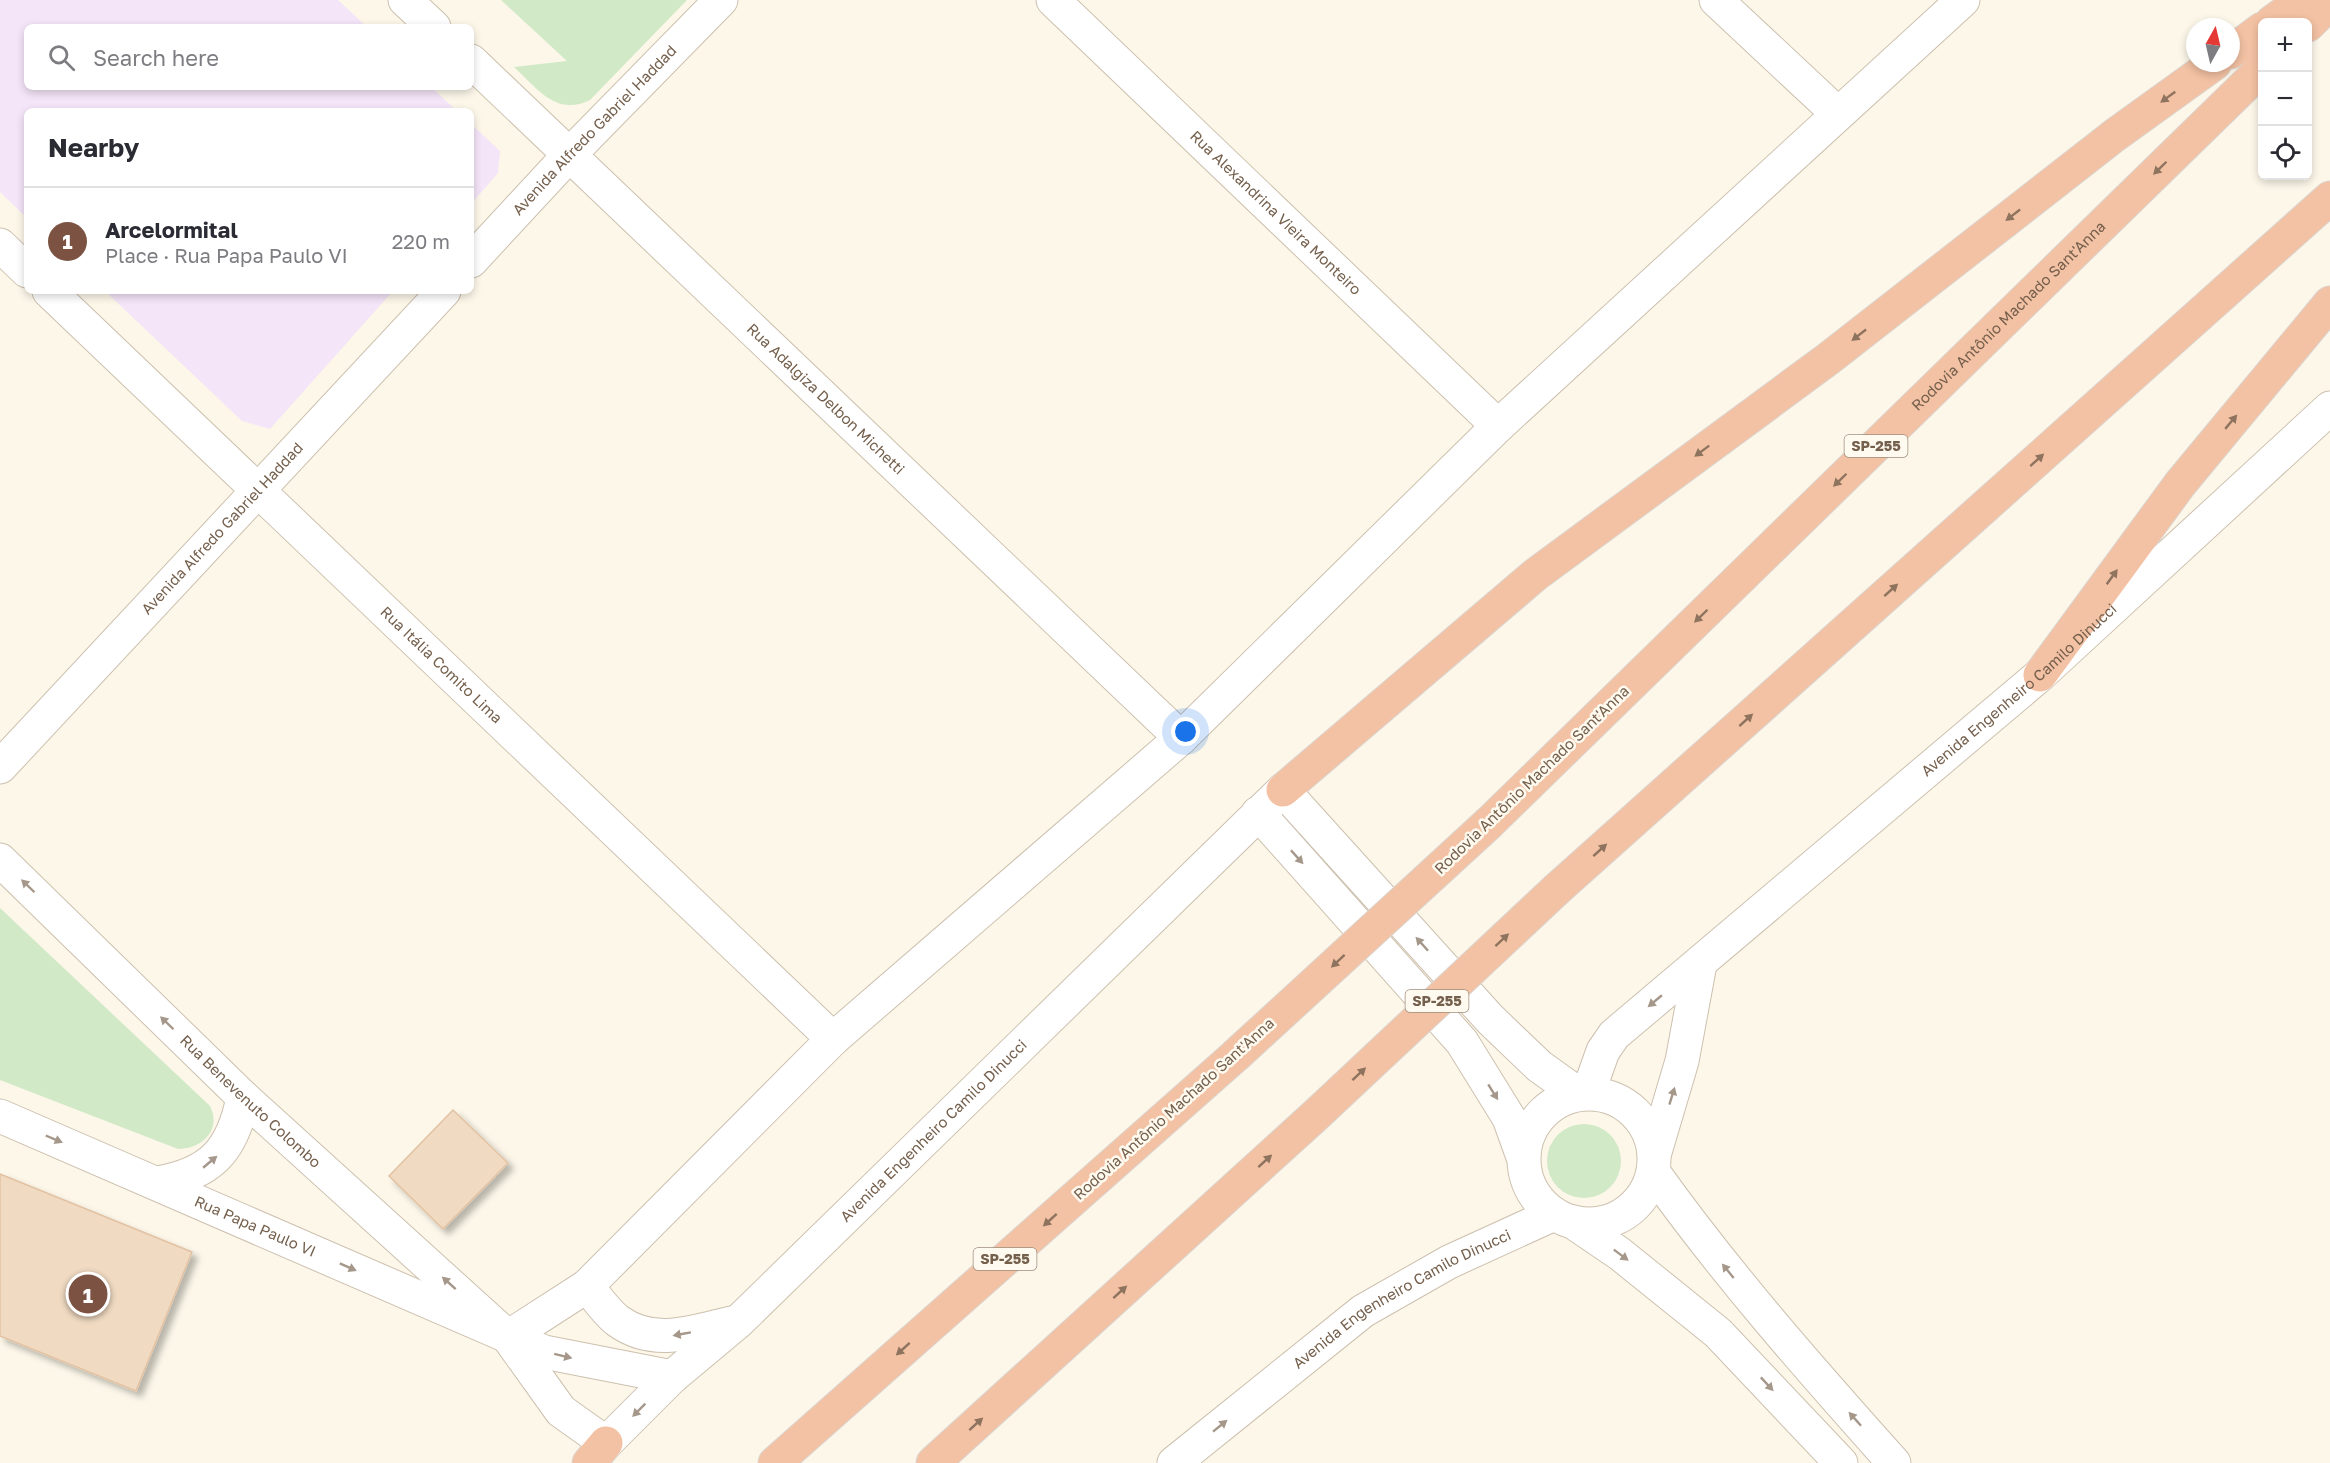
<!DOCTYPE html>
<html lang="en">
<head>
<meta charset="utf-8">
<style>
	:root { --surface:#fff; --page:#f7f7f7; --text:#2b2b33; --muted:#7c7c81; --line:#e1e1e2; --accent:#7c5342 }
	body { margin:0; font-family:"Golos Text",sans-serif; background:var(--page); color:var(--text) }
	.controls { position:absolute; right:18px; top:18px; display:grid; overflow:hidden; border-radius:9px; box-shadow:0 3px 9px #0003 }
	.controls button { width:54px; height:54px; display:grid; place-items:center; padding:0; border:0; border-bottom:2px solid var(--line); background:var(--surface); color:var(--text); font:30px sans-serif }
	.compass { position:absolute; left:2186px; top:18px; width:54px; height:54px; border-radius:50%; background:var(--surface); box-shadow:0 3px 9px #0003; rotate:8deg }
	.you { position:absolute; left:1186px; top:732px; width:21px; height:21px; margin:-15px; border:4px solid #fff; border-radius:50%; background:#1a73e8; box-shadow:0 0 0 9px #1a73e833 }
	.badge { display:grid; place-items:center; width:39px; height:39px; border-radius:50%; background:var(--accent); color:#fff; font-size:20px; font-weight:700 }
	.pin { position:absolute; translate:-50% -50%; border:3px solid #fff; box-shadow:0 2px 6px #0006 }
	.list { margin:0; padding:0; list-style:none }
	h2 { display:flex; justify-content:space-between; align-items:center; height:78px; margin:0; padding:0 24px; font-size:26px }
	h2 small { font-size:20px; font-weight:400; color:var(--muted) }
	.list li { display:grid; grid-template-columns:39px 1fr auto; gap:18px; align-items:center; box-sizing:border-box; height:108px; padding:0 24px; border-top:2px solid var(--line) }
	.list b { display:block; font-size:22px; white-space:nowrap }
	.list p { margin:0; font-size:20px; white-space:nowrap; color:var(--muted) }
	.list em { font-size:20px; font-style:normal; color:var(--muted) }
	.icon { flex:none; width:33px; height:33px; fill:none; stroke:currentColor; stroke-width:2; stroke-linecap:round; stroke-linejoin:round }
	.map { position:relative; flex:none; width:2330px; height:1463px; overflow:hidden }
	.search { position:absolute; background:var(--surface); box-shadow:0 3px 9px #0003; left:24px; top:24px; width:450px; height:66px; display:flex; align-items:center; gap:15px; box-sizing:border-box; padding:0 21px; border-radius:9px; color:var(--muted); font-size:22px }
	.panel { position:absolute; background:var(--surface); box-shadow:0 3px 9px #0003; left:24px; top:108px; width:450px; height:186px; border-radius:9px }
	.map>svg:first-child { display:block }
	.education { fill:#f4e5f8 }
	.green { fill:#d1e9c7 }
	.building { fill:#f0dac2; stroke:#e2c2a3; stroke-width:1.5; filter:url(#shadow) }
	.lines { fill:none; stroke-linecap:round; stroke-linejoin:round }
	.minor-casing { stroke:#cdc0af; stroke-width:35 }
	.highway-casing { stroke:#dbd6d1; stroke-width:35 }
	.minor { stroke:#fff; stroke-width:33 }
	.highway { stroke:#f3c1a3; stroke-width:33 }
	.highway-bridge-casing { stroke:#dbd6d1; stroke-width:35; stroke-linecap:butt }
	.highway-bridge { stroke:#f3c1a3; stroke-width:33 }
	.oneway { fill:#8e735e }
	.oneway2 { fill:#a5988b }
	.labels { text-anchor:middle; stroke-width:5; stroke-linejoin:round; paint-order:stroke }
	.shield { fill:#fefaef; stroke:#9e8e7e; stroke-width:1.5 }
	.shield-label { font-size:14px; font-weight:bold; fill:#75604d }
	.street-label { font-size:15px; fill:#75604d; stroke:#fefaef }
</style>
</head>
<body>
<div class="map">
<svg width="2330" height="1463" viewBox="0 0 2330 1463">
	<defs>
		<filter id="shadow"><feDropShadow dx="5.5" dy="5.5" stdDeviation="3" flood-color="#0004"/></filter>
	</defs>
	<rect width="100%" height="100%" fill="#fcf7e9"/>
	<!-- education -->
	<g class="education">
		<path d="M0,0H338L367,27H27V87H431L457,111H27V218L0,192Z"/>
		<path d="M471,124L500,151L498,173L471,204Z"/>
		<path d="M105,291H393L270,429L242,421Z"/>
	</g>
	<!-- green -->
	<g class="green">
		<path d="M501,0H687L590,100C556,117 537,88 514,67L567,61Z"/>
		<path d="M0,908L210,1106C222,1130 202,1149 178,1149L0,1080Z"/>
		<circle cx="1584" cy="1161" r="37"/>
	</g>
	<!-- building -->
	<g class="building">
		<path d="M453,1110L508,1163L443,1229L389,1176Z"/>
		<path d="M0,1174L192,1252L136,1391L0,1336Z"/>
	</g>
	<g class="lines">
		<defs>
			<g id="minor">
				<path d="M405,0L434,27"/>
				<path id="s1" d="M1053,0L1498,426"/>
				<path d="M1716,0L1838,114"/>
				<path id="s2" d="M471,61L1181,738"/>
				<path d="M0,245L27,271"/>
				<path id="s3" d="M471,261L571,153L721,0"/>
				<path id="s4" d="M49,291L833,1039"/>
				<path id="s5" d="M0,767L444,291"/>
				<path d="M1258,813L1462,1042L1509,1118L1523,1157"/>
				<path id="s6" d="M0,860L243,1097L508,1337L561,1411L606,1443L672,1377L739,1321L1283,790L1490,1019L1539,1066L1578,1094"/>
				<path id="s7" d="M1588,1093L1603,1051L1614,1035L2040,675L2330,408"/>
				<circle cx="1589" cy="1159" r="65"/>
				<path id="s8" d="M0,1116L544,1352L672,1377"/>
				<path d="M1655,1152L1682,1061L1700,964"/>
				<path d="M1654,1173C1727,1275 1810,1369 1894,1463"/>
				<path d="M157,1183C211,1174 233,1150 243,1097"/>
				<path d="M1573,1222L1620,1254L1718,1333L1841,1463"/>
				<path d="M587,1286C597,1298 607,1313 618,1321C654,1347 693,1332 731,1323"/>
				<path d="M508,1337L587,1286L833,1039L1181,738L1498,426L1963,0"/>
				<path id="s9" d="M1174,1463L1363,1311L1449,1262L1554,1214"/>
			</g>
			<g id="highway">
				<path d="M2272,22L2303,0"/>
				<path d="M2308,25L2330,3"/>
				<path d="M2231,52L2262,29"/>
				<path d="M2040,675L2180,484L2330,303"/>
				<path d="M1283,790L1535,575L1828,359L2115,135L2215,63"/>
				<path id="s10" d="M1489,823L2262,69"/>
				<path d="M1557,889L2330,198"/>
				<path d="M589,1463L606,1443"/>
				<path d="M775,1463L1235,1056"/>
				<path d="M933,1463L1317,1114"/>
			</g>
		</defs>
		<!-- minor casing -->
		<use href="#minor" class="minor-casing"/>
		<!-- highway casing -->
		<use href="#highway" class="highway-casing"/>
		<!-- minor -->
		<use href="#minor" class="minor"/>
		<!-- highway -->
		<use href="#highway" class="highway"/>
		<defs>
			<g id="highway-bridge">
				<path d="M1235,1056L1489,823"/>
				<path d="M1317,1114L1557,889"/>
			</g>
		</defs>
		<!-- highway-bridge casing -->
		<use href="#highway-bridge" class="highway-bridge-casing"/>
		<!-- highway-bridge -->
		<use href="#highway-bridge" class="highway-bridge"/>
	</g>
	<!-- one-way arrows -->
	<defs><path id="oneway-solid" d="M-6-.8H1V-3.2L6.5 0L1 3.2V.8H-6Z" transform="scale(1.5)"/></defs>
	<g class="oneway">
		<use href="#oneway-solid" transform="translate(2168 97) rotate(144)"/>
		<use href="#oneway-solid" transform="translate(2160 168) rotate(136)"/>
		<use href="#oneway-solid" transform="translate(2013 215) rotate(142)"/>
		<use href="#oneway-solid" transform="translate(1859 335) rotate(142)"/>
		<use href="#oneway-solid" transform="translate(2231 422) rotate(-50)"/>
		<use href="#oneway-solid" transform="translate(1702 451) rotate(143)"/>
		<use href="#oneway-solid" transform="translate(2037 460) rotate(-42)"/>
		<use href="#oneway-solid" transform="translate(1840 480) rotate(136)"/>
		<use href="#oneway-solid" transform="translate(2112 577) rotate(-54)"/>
		<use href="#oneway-solid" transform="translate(1891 590) rotate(-42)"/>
		<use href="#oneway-solid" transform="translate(1701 616) rotate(136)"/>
		<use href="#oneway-solid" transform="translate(1746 720) rotate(-42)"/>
		<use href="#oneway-solid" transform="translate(1600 850) rotate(-42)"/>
		<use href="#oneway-solid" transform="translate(1502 940) rotate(-43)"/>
		<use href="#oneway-solid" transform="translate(1338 961) rotate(137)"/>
		<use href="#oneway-solid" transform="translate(1359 1074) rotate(-43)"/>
		<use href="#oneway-solid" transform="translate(1265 1161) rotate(-42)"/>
		<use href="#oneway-solid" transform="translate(1050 1220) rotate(138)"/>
		<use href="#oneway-solid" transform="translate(1120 1292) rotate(-42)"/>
		<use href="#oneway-solid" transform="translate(903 1349) rotate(138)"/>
		<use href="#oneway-solid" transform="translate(976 1424) rotate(-42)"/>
	</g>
	<g class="oneway2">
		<use href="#oneway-solid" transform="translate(1297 857) rotate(48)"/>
		<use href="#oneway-solid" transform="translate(28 886) rotate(-136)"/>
		<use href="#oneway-solid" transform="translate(1422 944) rotate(-132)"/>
		<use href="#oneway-solid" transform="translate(1655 1001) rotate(140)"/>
		<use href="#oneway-solid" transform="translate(167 1023) rotate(-136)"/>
		<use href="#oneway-solid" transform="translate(1493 1092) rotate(58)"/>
		<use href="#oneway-solid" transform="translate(1672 1096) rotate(-73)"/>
		<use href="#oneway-solid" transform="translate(54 1139) rotate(23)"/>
		<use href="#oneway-solid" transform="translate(210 1162) rotate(-40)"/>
		<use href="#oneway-solid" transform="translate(1621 1255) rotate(37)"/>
		<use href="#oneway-solid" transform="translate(348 1267) rotate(24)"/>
		<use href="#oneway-solid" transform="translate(1728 1271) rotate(-129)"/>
		<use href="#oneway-solid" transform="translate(449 1283) rotate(-138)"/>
		<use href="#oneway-solid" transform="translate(682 1334) rotate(170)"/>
		<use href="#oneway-solid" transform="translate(563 1356) rotate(14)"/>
		<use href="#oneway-solid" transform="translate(1767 1384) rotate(47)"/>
		<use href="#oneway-solid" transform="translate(639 1410) rotate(135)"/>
		<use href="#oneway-solid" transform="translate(1855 1419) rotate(-132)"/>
		<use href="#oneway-solid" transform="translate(1220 1426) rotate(-39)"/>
	</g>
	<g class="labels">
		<!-- shield labels -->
		<g class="shield">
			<rect x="1844.5" y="435" width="63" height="22" rx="4.5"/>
			<rect x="1405.5" y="990" width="63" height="22" rx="4.5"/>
			<rect x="973.5" y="1248" width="63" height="22" rx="4.5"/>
		</g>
		<g class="shield-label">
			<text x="1876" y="451">SP-255</text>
			<text x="1437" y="1006">SP-255</text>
			<text x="1005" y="1264">SP-255</text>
		</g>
		<!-- street labels -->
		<g class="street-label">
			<text dy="5" stroke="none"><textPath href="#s3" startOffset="180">Avenida Alfredo Gabriel Haddad</textPath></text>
			<text dy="5" stroke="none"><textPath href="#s1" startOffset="308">Rua Alexandrina Vieira Monteiro</textPath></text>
			<text dy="5" stroke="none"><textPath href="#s10" startOffset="726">Rodovia Antônio Machado Sant'Anna</textPath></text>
			<text dy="5" stroke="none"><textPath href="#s2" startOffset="490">Rua Adalgiza Delbon Michetti</textPath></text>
			<text dy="5" stroke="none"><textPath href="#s5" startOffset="326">Avenida Alfredo Gabriel Haddad</textPath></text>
			<text dy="5" stroke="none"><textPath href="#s4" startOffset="542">Rua Itália Comito Lima</textPath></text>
			<text dy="5" stroke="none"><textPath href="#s7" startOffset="596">Avenida Engenheiro Camilo Dinucci</textPath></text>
			<text transform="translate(1532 780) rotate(-44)" y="5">Rodovia Antônio Machado Sant'Anna</text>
			<text dy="5" stroke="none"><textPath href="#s6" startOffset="348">Rua Benevenuto Colombo</textPath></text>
			<text transform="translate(1174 1109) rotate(-42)" y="5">Rodovia Antônio Machado Sant'Anna</text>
			<text dy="5" stroke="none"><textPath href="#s6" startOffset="1296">Avenida Engenheiro Camilo Dinucci</textPath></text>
			<text dy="5" stroke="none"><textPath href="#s8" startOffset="278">Rua Papa Paulo VI</textPath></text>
			<text dy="5" stroke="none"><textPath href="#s9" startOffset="282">Avenida Engenheiro Camilo Dinucci</textPath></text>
		</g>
	</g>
</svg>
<div class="controls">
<button>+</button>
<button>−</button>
<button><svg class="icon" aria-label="locate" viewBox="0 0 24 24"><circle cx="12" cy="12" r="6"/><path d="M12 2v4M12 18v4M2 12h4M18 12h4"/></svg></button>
</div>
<svg class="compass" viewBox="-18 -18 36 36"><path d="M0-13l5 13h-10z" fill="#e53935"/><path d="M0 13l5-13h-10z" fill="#7c7c81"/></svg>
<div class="you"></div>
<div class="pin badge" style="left:88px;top:1294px">1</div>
<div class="search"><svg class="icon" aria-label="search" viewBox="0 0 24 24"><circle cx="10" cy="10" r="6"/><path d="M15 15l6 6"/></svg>Search here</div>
<section class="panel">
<h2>Nearby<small></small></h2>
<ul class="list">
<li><span class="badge">1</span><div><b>Arcelormital</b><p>Place · Rua Papa Paulo VI</p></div><em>220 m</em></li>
</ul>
</section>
</div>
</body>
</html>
